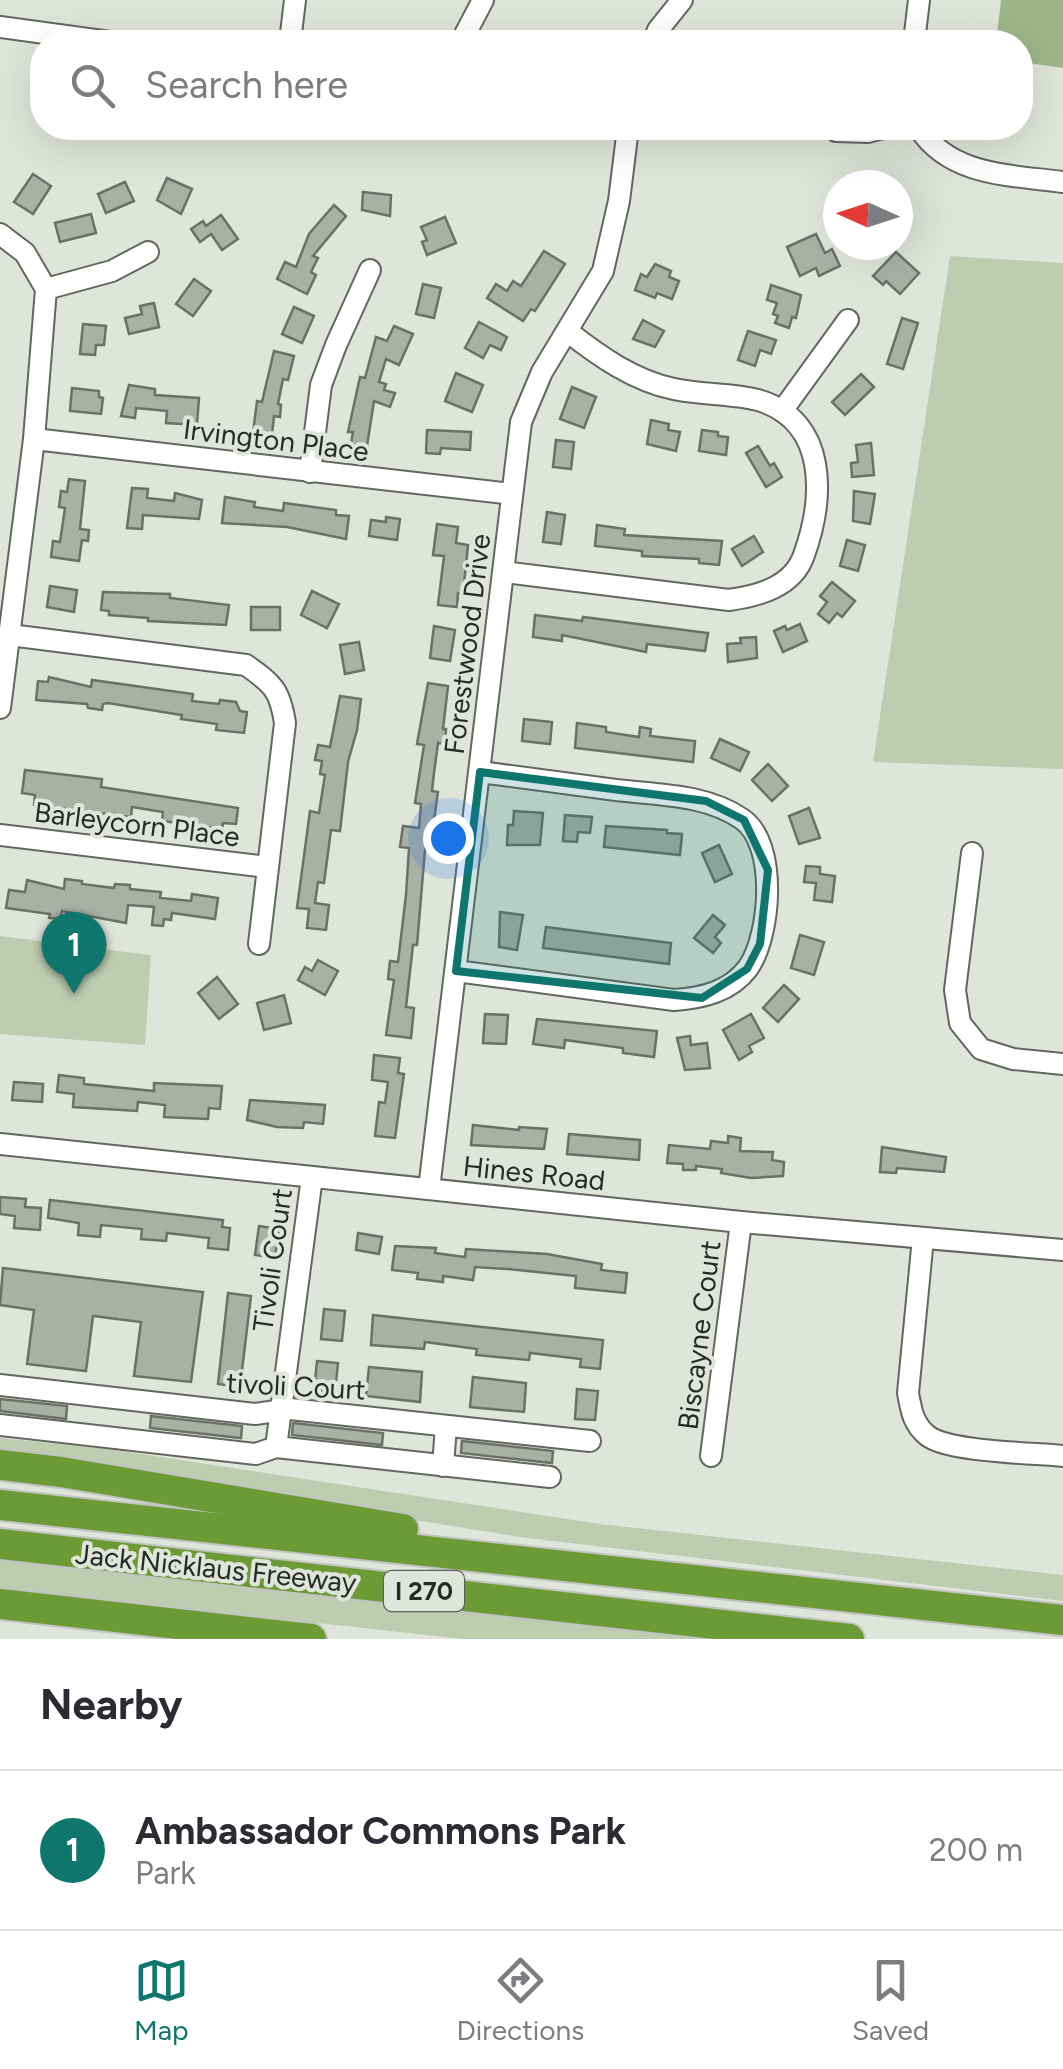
<!DOCTYPE html>
<html lang="en">
<head>
<meta charset="utf-8">
<style>
	:root { --surface:#fff; --page:#f7f7f7; --text:#2b2b33; --muted:#7c7c81; --line:#e1e1e2; --accent:#0f766e }
	body { margin:0; font-family:Figtree,sans-serif; background:var(--page); color:var(--text) }
	.compass { position:absolute; left:823px; top:170px; width:90px; height:90px; border-radius:50%; background:var(--surface); box-shadow:0 10px 40px #0002; rotate:273deg }
	.you { position:absolute; left:448px; top:838px; width:35px; height:35px; margin:-25px; border:8px solid #fff; border-radius:50%; background:#1a73e8; box-shadow:0 0 0 15px #1a73e833 }
	.badge { display:grid; place-items:center; width:65px; height:65px; border-radius:50%; background:var(--accent); color:#fff; font-size:32px; font-weight:700 }
	.pin { position:absolute; translate:-50% -82px; filter:drop-shadow(0 2px 5px #0008) }
	.pin::after { content:''; position:absolute; top:52px; width:35px; height:30px; background:inherit; clip-path:polygon(0 0,100% 0,50% 100%) }
	.list { margin:0; padding:0; list-style:none }
	h2 { display:flex; justify-content:space-between; align-items:center; height:130px; margin:0; padding:0 40px; font-size:42px }
	h2 small { font-size:32px; font-weight:400; color:var(--muted) }
	.list li { display:grid; grid-template-columns:65px 1fr auto; gap:30px; align-items:center; box-sizing:border-box; height:160px; padding:0 40px; border-top:2px solid var(--line) }
	.list b { display:block; font-size:38px; white-space:nowrap }
	.list p { margin:0; font-size:32px; white-space:nowrap; color:var(--muted) }
	.list em { font-size:32px; font-style:normal; color:var(--muted) }
	.icon { flex:none; width:55px; height:55px; fill:none; stroke:currentColor; stroke-width:2; stroke-linecap:round; stroke-linejoin:round }
	.map { position:relative; flex:none; width:1063px; height:1639px; overflow:hidden }
	.search { position:absolute; background:var(--surface); box-shadow:0 10px 40px #0002; left:30px; right:30px; top:30px; height:110px; display:flex; align-items:center; gap:25px; box-sizing:border-box; padding:0 35px; border-radius:40px; color:var(--muted); font-size:38px }
	.sheet { height:290px; background:var(--surface) }
	nav { display:flex; justify-content:space-around; align-items:center; box-sizing:border-box; height:140px; border-top:2px solid var(--line); background:var(--surface); font-size:28px; color:var(--muted) }
	nav a { display:grid; justify-items:center; gap:5px }
	nav .on { color:var(--accent) }
	.map>svg:first-child { display:block }
	.green { fill:#becdb0 }
	.forest { fill:#9db587 }
	.building { fill:#abb0a7; stroke:#6c7168; stroke-width:2.5 }
	.lines { fill:none; stroke-linecap:round; stroke-linejoin:round }
	.minor-casing { stroke:#63675f; stroke-width:24 }
	.highway-casing { stroke:#c3c3c2; stroke-width:34 }
	.minor { stroke:#fff; stroke-width:20 }
	.highway { stroke:#6c9a34; stroke-width:30 }
	.marked { fill:#0f766e; fill-opacity:0.2; stroke:#0f766e; stroke-width:8; stroke-linejoin:round }
	.labels { text-anchor:middle; stroke-width:8; stroke-linejoin:round; paint-order:stroke }
	.shield { fill:#e0e5db; stroke:#5f625c; stroke-width:2.5 }
	.shield-label { font-size:25px; font-weight:bold; fill:#282a26 }
	.street-label { font-size:28px; fill:#282a26; stroke:#e0e5db }
</style>
</head>
<body>
<div class="map">
<svg width="1063" height="1639" viewBox="0 0 1063 1639">
	<rect width="100%" height="100%" fill="#e0e5db"/>
	<!-- green -->
	<g class="green">
		<path d="M950,256L1063,263V769L873,762Z"/>
		<path d="M0,936L151,955L145,1045L0,1034Z"/>
		<path d="M0,1438L115,1450L600,1524L1063,1575V1601L527,1538L0,1454Z"/>
		<path d="M0,1560L715,1639H463L0,1588Z"/>
	</g>
	<!-- forest -->
	<path class="forest" d="M1001,0H1063V68L1021,62L1020,42H996Z"/>
	<!-- building -->
	<g class="building">
		<path d="M33,174L51,186L33,214L14,202Z"/>
		<path d="M167,178L192,189L181,214L157,200Z"/>
		<path d="M125,182L134,201L106,213L98,194Z"/>
		<path d="M363,192L391,195L390,216L362,210Z"/>
		<path d="M334,205L346,216L313,256L318,258L311,272L316,275L307,294L277,279L285,262L296,267L309,234Z"/>
		<path d="M91,214L96,233L60,242L55,223Z"/>
		<path d="M221,215L238,239L222,250L211,234L200,242L191,229L203,221L206,226Z"/>
		<path d="M445,217L456,243L427,255L422,242L427,240L421,227Z"/>
		<path d="M816,234L825,253L832,249L840,266L819,276L816,268L800,276L787,247Z"/>
		<path d="M544,251L565,264L535,311L531,309L523,321L487,298L496,284L507,291L513,281L521,286Z"/>
		<path d="M896,252L919,273L900,294L886,281L883,285L873,276Z"/>
		<path d="M655,264L671,271L669,277L679,281L672,299L657,293L655,298L635,290L641,274L647,277Z"/>
		<path d="M194,279L211,291L193,316L176,304Z"/>
		<path d="M423,284L441,288L434,318L416,314Z"/>
		<path d="M771,285L801,295L796,318L792,317L789,328L775,323L778,316L773,314L777,303L767,300Z"/>
		<path d="M154,303L159,327L129,334L125,318L142,314L140,306Z"/>
		<path d="M294,307L314,316L302,343L282,334Z"/>
		<path d="M902,318L918,323L903,369L887,364Z"/>
		<path d="M643,320L664,331L655,347L633,339Z"/>
		<path d="M479,322L507,337L501,350L490,345L483,358L465,348Z"/>
		<path d="M83,324L106,326L104,345H96L95,355L80,354Z"/>
		<path d="M394,326L413,334L399,365L386,359L379,382L386,384L384,390L395,393L390,407L374,401L367,446L351,444L353,432H348L360,377L365,378L376,337L387,341Z"/>
		<path d="M748,331L776,340L771,354L760,350L755,366L738,360Z"/>
		<path d="M274,351L294,356L288,380L283,379L278,404L281,405L280,417L274,416L272,435L253,433L257,401L262,402Z"/>
		<path d="M456,373L483,385L472,412L445,401Z"/>
		<path d="M861,374L874,387L845,415L832,402Z"/>
		<path d="M129,385L155,389V395L199,398L197,425L166,423L167,411L136,408L135,418L121,416Z"/>
		<path d="M572,387L596,397L584,428L560,419Z"/>
		<path d="M72,388L99,391V397L103,398L101,414L70,411Z"/>
		<path d="M651,420L669,424L668,430L680,432L676,451L647,444Z"/>
		<path d="M427,430L471,432L470,450L441,448L440,454L426,453Z"/>
		<path d="M702,430L718,432V436L728,437L726,455L699,451Z"/>
		<path d="M556,440L574,442L571,469L553,467Z"/>
		<path d="M871,443L874,475L852,477L851,463L858,462L856,445Z"/>
		<path d="M758,446L770,466L774,463L782,477L766,487L746,453Z"/>
		<path d="M69,479L85,481L80,529L89,530L88,541L82,540L79,561L51,557L53,541L60,542L65,508L59,507L61,491L67,492Z"/>
		<path d="M132,488L148,489L147,498L174,501L175,493L202,500L199,519L143,515L142,529L127,528Z"/>
		<path d="M854,491L875,494L870,524L853,521Z"/>
		<path d="M225,497L255,502L254,507L283,511L284,503L336,510V515L349,516L346,539L287,527L222,523Z"/>
		<path d="M547,512L565,515L561,544L543,542Z"/>
		<path d="M386,517L400,519L397,540L369,536L371,520L386,522Z"/>
		<path d="M437,524L458,527L456,543L468,545L463,594L458,593L457,607L438,605L444,556L433,555Z"/>
		<path d="M597,525L625,529L624,535L722,541L719,565L699,563V559L642,556V551L595,546Z"/>
		<path d="M754,536L763,552L742,566L732,549Z"/>
		<path d="M847,540L865,545L858,571L840,566Z"/>
		<path d="M832,582L855,601L842,617L837,613L829,623L818,614L827,602L820,596Z"/>
		<path d="M50,586L77,590L74,612L47,607Z"/>
		<path d="M312,591L339,604L327,628L301,615Z"/>
		<path d="M103,592L170,594V598L229,605L226,625L148,621V618L109,615V611L101,610Z"/>
		<rect x="251" y="607" width="29" height="23"/>
		<path d="M535,615L582,621L583,617L708,633L705,651L647,644L646,652L562,635V641L533,637Z"/>
		<path d="M800,624L807,641L783,652L774,631L785,626L787,630Z"/>
		<path d="M434,626L455,630L450,661L430,658Z"/>
		<path d="M756,637L757,658L728,662L727,644L741,643L740,638Z"/>
		<path d="M359,642L364,670L345,674L340,645Z"/>
		<path d="M49,677L91,687L92,680L193,694L192,701L219,704L220,700L236,702L240,711L247,712L244,733L216,730L217,724L181,719L182,715L175,714L108,703L103,704L102,710L88,708L87,704L36,700L38,681L48,682Z"/>
		<path d="M428,683L448,686L443,729H446L445,744L438,743L434,773L432,791L438,792L436,806L431,845H426L425,850L417,945H413L406,1007L414,1008L411,1038L386,1035L394,980L388,979L390,961L398,962L406,895L409,848L400,847L403,826L419,828L421,804L415,803L424,745L417,744Z"/>
		<path d="M340,696L361,699L357,730L348,762L340,831L331,830L324,883L318,882L315,903L329,905L326,930L307,928L309,909L297,908L310,811L319,813L325,775L320,774L322,761L315,760L318,745L330,747Z"/>
		<path d="M524,719L552,722L550,744L522,741Z"/>
		<path d="M577,723L606,727V732L639,737L640,727L651,729L650,736L695,741L693,762L575,748Z"/>
		<path d="M720,739L749,752L740,771L711,758Z"/>
		<path d="M768,764L788,786L772,801L752,780Z"/>
		<path d="M25,770L102,779L101,787L238,808L236,824L223,823L222,829L162,821L163,812L132,807L131,817L34,805L35,795L22,793Z"/>
		<path d="M809,808L820,838L799,844L789,816Z"/>
		<path d="M514,811L543,813L540,845H507L508,825H513Z"/>
		<path d="M565,815L592,817L590,833L578,832L577,842L563,841Z"/>
		<path d="M606,826L667,830V833L682,834L680,855L604,847Z"/>
		<path d="M719,845L732,874L715,882L702,853Z"/>
		<path d="M806,866L820,867V874L835,876L832,902L814,900L816,883L804,882Z"/>
		<path d="M65,879L82,881V884L114,888L115,884L130,885V889L161,892L160,898L191,901L192,894L218,898L215,919L172,913L171,920L164,919L163,926L152,925L154,907L128,905L126,923L62,911L60,919L49,918L50,914L6,908L9,890L25,892L27,880L64,889Z"/>
		<path d="M500,912L523,915L517,950L499,947Z"/>
		<path d="M713,915L725,925L715,937L721,943L713,953L694,938Z"/>
		<path d="M546,927L671,943L669,964L543,948Z"/>
		<path d="M800,935L824,942L814,975L791,968Z"/>
		<path d="M318,960L338,971L325,995L298,980L305,967L312,971Z"/>
		<path d="M217,977L238,1004L219,1019L198,993Z"/>
		<path d="M784,985L799,999L778,1022L763,1008Z"/>
		<path d="M284,995L291,1023L264,1030L257,1003Z"/>
		<path d="M485,1014L508,1015L506,1044L483,1043Z"/>
		<path d="M751,1014L764,1038L749,1046L752,1052L739,1060L723,1030Z"/>
		<path d="M537,1019L657,1031L654,1057L623,1053V1048L565,1040L564,1048L533,1044Z"/>
		<path d="M690,1036L691,1045L707,1043L710,1068L685,1070L677,1038Z"/>
		<path d="M374,1055L400,1058L398,1073L404,1074L395,1138L375,1136L379,1102L385,1103L388,1082L372,1080Z"/>
		<path d="M59,1075L84,1078V1084L154,1091V1083L222,1086L220,1109L209,1108L208,1119L164,1117L165,1105L138,1102L137,1111L73,1107L74,1094L57,1092Z"/>
		<path d="M14,1082L43,1084L42,1102L12,1100Z"/>
		<path d="M250,1100L325,1105L323,1124L304,1122L303,1128L277,1127L247,1120Z"/>
		<path d="M473,1125L519,1130V1127L547,1129L544,1149L471,1145Z"/>
		<path d="M569,1134L640,1140L639,1160L567,1154Z"/>
		<path d="M728,1136L741,1138L740,1151L773,1152L772,1160L784,1162L783,1176L751,1178L721,1173L722,1169L696,1166V1170H683V1164L667,1163L669,1145L710,1149L711,1141L728,1143Z"/>
		<path d="M882,1147L946,1157L944,1172L897,1168L896,1173L880,1172Z"/>
		<path d="M0,1197L26,1199L25,1207L41,1208L40,1230L14,1228L15,1216L0,1214Z"/>
		<path d="M50,1200L223,1220L222,1227L230,1228L228,1250L208,1248L209,1238L167,1233L166,1241L141,1239L142,1229L101,1225L100,1237L78,1235L79,1223L48,1218Z"/>
		<path d="M259,1226L279,1229L275,1258L255,1255Z"/>
		<path d="M358,1233L382,1237L379,1254L356,1250Z"/>
		<path d="M395,1246L436,1248L435,1253L465,1257L466,1249L547,1254L602,1264L601,1270L627,1273L625,1293L575,1288L576,1276L507,1269L475,1267L473,1280L443,1276V1282L417,1279L418,1273L392,1270Z"/>
		<path d="M3,1268L203,1292L191,1382L134,1376L141,1322L93,1316L86,1371L27,1364L34,1310L0,1305Z"/>
		<path d="M228,1293L251,1296L240,1387L218,1384Z"/>
		<path d="M324,1309L345,1311L342,1341L321,1339Z"/>
		<path d="M373,1315L603,1340L600,1369L580,1367L581,1359L530,1353L529,1360L476,1355L477,1349L425,1342L424,1349L371,1345Z"/>
		<path d="M317,1361L338,1363L335,1392L314,1390Z"/>
		<path d="M369,1367L422,1372L420,1402L366,1396Z"/>
		<path d="M473,1377L526,1383L524,1412L470,1407Z"/>
		<path d="M577,1389L598,1391L595,1420L575,1419Z"/>
		<path d="M0,1399L67,1406L66,1419L0,1411Z"/>
		<path d="M151,1416L242,1426L241,1438L150,1428Z"/>
		<path d="M293,1423L383,1433L382,1445L292,1435Z"/>
		<path d="M462,1441L553,1451L552,1463L461,1453Z"/>
	</g>
	<g class="lines">
		<defs>
			<g id="minor">
				<path d="M0,27L110,42"/>
				<path d="M290,42L295,0"/>
				<path d="M461,42L483,0"/>
				<path d="M653,42L658,30L682,0"/>
				<path d="M914,42L919,0"/>
				<path d="M919,128C950,176 1010,175 1063,182"/>
				<path d="M836,131L868,132L883,128"/>
				<path d="M0,234L25,253L46,289L34,439L0,708"/>
				<path d="M46,289L112,271L148,252"/>
				<path d="M782,411L848,320"/>
				<path d="M34,439L512,494"/>
				<path d="M310,472L321,385L336,345L370,270"/>
				<path d="M504,572L729,600C758,596 793,587 804,555C824,499 829,421 758,400C731,393 702,395 674,389C634,381 599,356 567,331"/>
				<path d="M10,635L246,665C273,684 280,690 285,723L259,944"/>
				<path d="M0,835L267,867"/>
				<path d="M972,853L955,990L960,1023L981,1049L1013,1059L1063,1064"/>
				<path d="M456,971L674,1000C702,998 730,992 748,968C771,935 778,844 742,819C706,794 658,795 616,790C571,784 526,778 480,772"/>
				<path d="M0,1144L741,1222L1063,1250"/>
				<path d="M429,1189L521,422L542,372L603,271L619,201L628,128"/>
				<path d="M923,1238L908,1393C911,1409 913,1425 928,1436C949,1452 1034,1453 1063,1456"/>
				<path d="M0,1385L255,1414L290,1409L590,1441"/>
				<path d="M0,1425L256,1454L276,1447L312,1177"/>
				<path d="M276,1447L550,1477"/>
				<path d="M711,1456L741,1222"/>
				<path d="M443,1466L446,1426"/>
			</g>
			<g id="highway">
				<path d="M0,1465L61,1472L403,1529"/>
				<path d="M0,1505L1063,1620"/>
				<path d="M0,1544L849,1639"/>
				<path d="M0,1604L311,1639"/>
			</g>
		</defs>
		<!-- minor casing -->
		<use href="#minor" class="minor-casing"/>
		<!-- highway casing -->
		<use href="#highway" class="highway-casing"/>
		<!-- minor -->
		<use href="#minor" class="minor"/>
		<!-- highway -->
		<use href="#highway" class="highway"/>
	</g>
	<!-- marked area -->
	<path class="marked" d="M480,772L706,801L744,820L768,870L760,944L747,969L702,998L456,971Z"/>
	<g class="labels">
		<!-- shield labels -->
		<rect class="shield" x="384" y="1571" width="80" height="40" rx="8"/>
		<g class="shield-label">
			<text x="424" y="1600">I 270</text>
		</g>
		<!-- street labels -->
		<g class="street-label">
			<text transform="translate(276 440) rotate(7)" y="10">Irvington Place</text>
			<text transform="translate(467 644) rotate(-83)" y="10">Forestwood Drive</text>
			<text transform="translate(137 824) rotate(7)" y="10">Barleycorn Place</text>
			<text transform="translate(534 1173) rotate(6)" y="10">Hines Road</text>
			<text transform="translate(272 1260) rotate(-82)" y="10">Tivoli Court</text>
			<text transform="translate(699 1335) rotate(-83)" y="10">Biscayne Court</text>
			<text transform="translate(296 1386) rotate(3)" y="10">tivoli Court</text>
			<text transform="translate(216 1568) rotate(6)" y="10">Jack Nicklaus Freeway</text>
		</g>
	</g>
</svg>
<svg class="compass" viewBox="-18 -18 36 36"><path d="M0-13l5 13h-10z" fill="#e53935"/><path d="M0 13l5-13h-10z" fill="#7c7c81"/></svg>
<div class="you"></div>
<div class="pin badge" style="left:74px;top:994px">1</div>
<div class="search"><svg class="icon" aria-label="search" viewBox="0 0 24 24"><circle cx="10" cy="10" r="6"/><path d="M15 15l6 6"/></svg>Search here</div>
</div>
<section class="sheet">
<h2>Nearby<small></small></h2>
<ul class="list">
<li><span class="badge">1</span><div><b>Ambassador Commons Park</b><p>Park</p></div><em>200 m</em></li>
</ul>
</section>
<nav>
<a class="on"><svg class="icon" aria-label="map" viewBox="0 0 24 24"><path d="M3 6l6-2 6 2 6-2v14l-6 2-6-2-6 2zM9 4v14M15 6v14"/></svg>Map</a>
<a><svg class="icon" aria-label="directions" viewBox="0 0 24 24"><path d="M12 3l9 9-9 9-9-9zM9 14v-3h6M13 9l2 2-2 2"/></svg>Directions</a>
<a><svg class="icon" aria-label="saved" viewBox="0 0 24 24"><path d="M7 4h10v16l-5-4-5 4z"/></svg>Saved</a>
</nav>
</body>
</html>
